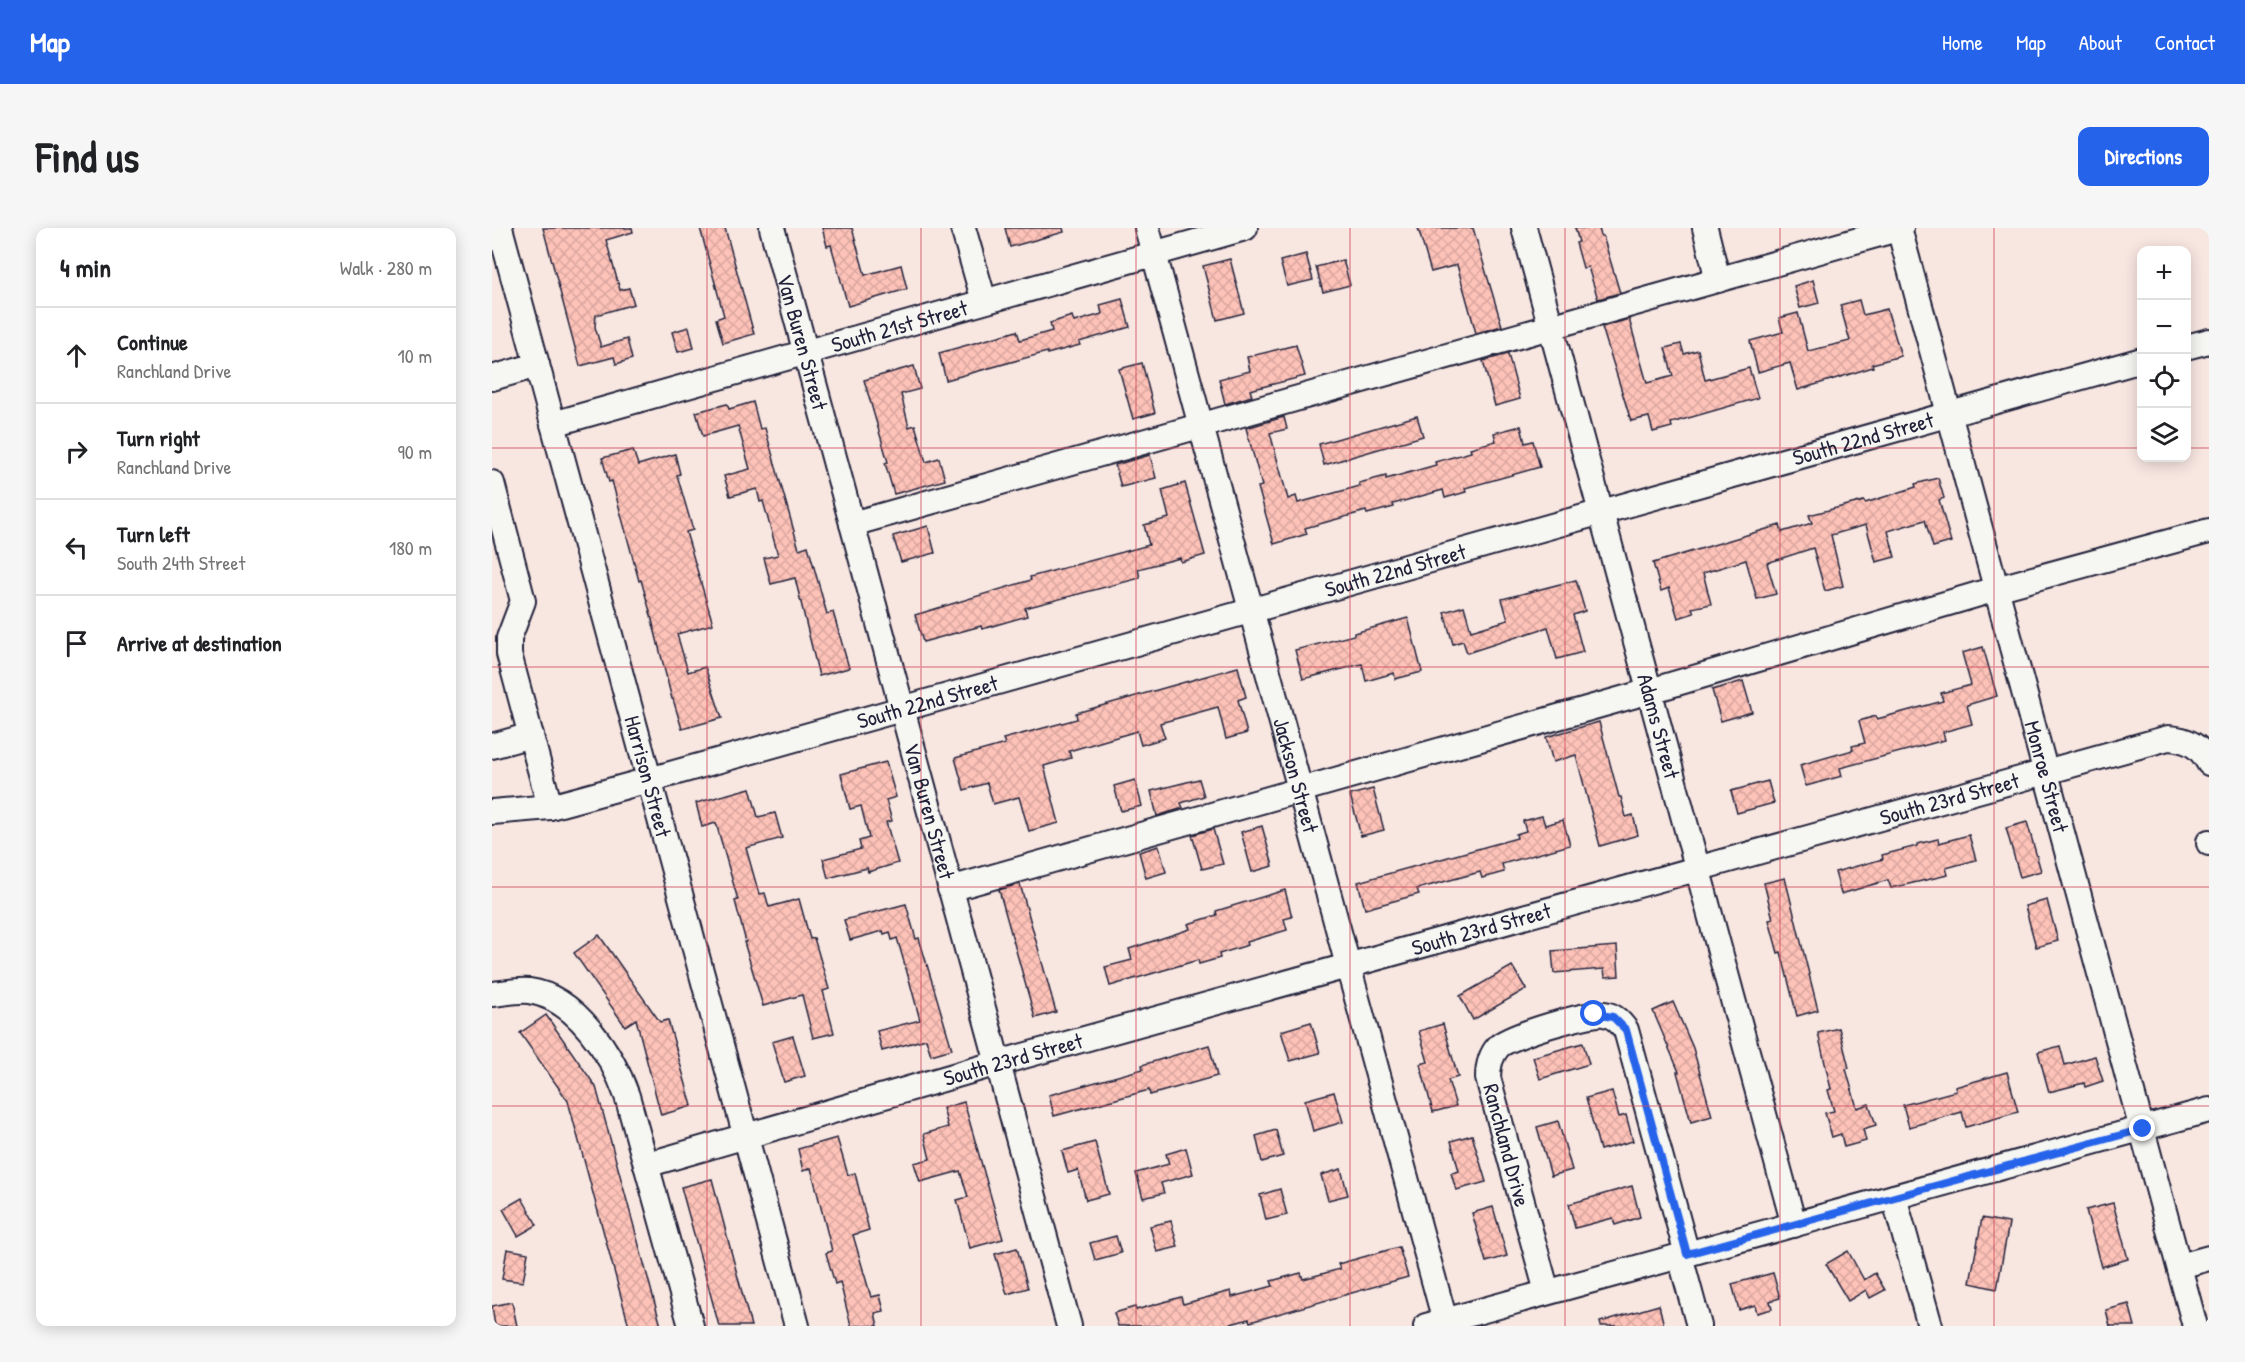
<!DOCTYPE html>
<html lang="en">
<head>
<meta charset="utf-8">
<style>
	:root { --surface:#fff; --page:#f6f6f6; --text:#202124; --muted:#757577; --line:#e0e0e0; --accent:#2563eb }
	body { margin:0; font-family:"Patrick Hand",sans-serif; background:var(--page); color:var(--text) }
	.controls { position:absolute; right:18px; top:18px; display:grid; overflow:hidden; border-radius:12px; box-shadow:0 3px 15px #0003 }
	.controls button { width:54px; height:54px; display:grid; place-items:center; padding:0; border:0; border-bottom:2px solid var(--line); background:var(--surface); color:var(--text); font:30px sans-serif }
	.stop { position:absolute; width:18px; height:18px; margin:-14px; border:4px solid #2563eb; border-radius:50%; background:#fff }
	.stop.end { background:#2563eb; border-color:#fff; box-shadow:0 2px 6px #0008 }
	.list { margin:0; padding:0; list-style:none }
	h2 { display:flex; justify-content:space-between; align-items:center; height:78px; margin:0; padding:0 24px; font-size:26px }
	h2 small { font-size:20px; font-weight:400; color:var(--muted) }
	.list li { display:grid; grid-template-columns:39px 1fr auto; gap:18px; align-items:center; box-sizing:border-box; height:96px; padding:0 24px; border-top:2px solid var(--line) }
	.list b { display:block; font-size:22px; white-space:nowrap }
	.list p { margin:0; font-size:20px; white-space:nowrap; color:var(--muted) }
	.list em { font-size:20px; font-style:normal; color:var(--muted) }
	.icon { flex:none; width:33px; height:33px; fill:none; stroke:currentColor; stroke-width:2; stroke-linecap:round; stroke-linejoin:round }
	.map { position:relative; flex:none; width:1717px; height:1098px; overflow:hidden; border-radius:12px }
	header { display:flex; align-items:center; gap:36px; box-sizing:border-box; height:84px; padding:0 30px; background:var(--accent); color:#fff }
	header strong { font-size:28px }
	nav { display:flex; gap:33px; margin-inline-start:auto; font-size:21px }
	.intro { display:flex; align-items:center; justify-content:space-between; box-sizing:border-box; height:144px; padding:0 36px }
	h1 { margin:0; font-size:42px }
	.button { padding:15px 27px; border-radius:12px; background:var(--accent); color:#fff; font-size:21px; font-weight:700 }
	main { display:flex; gap:36px; padding:0 36px }
	aside { flex:1; background:var(--surface); border-radius:12px; box-shadow:0 3px 15px #0003 }
	.map>svg:first-child { display:block }
	.building { fill:url(#building-cross-hatch); stroke:#22223b; stroke-width:1.5 }
	.lines { fill:none; stroke-linecap:round; stroke-linejoin:round }
	.minor-casing { stroke:#22223b; stroke-width:28 }
	.minor { stroke:#f6f6f2; stroke-width:24 }
	.route { stroke:#2563eb; stroke-width:8 }
	.grid { fill:none; stroke:#d1495b; stroke-width:1.5; stroke-opacity:0.55 }
	.labels { text-anchor:middle; stroke-width:5; stroke-linejoin:round; paint-order:stroke }
	.street-label { font-size:22px; fill:#22223b; stroke:#f6f6f2 }
</style>
</head>
<body>
<header>
<strong>Map</strong>
<nav><a>Home</a><a>Map</a><a>About</a><a>Contact</a></nav>
</header>
<div class="intro"><h1>Find us</h1><a class="button">Directions</a></div>
<main>
<aside>
<h2>4 min<small>Walk · 280 m</small></h2>
<ul class="list">
<li><svg class="icon" aria-label="ahead" viewBox="0 0 24 24"><path d="M12 20V5M6 11l6-6 6 6"/></svg><div><b>Continue</b><p>Ranchland Drive</p></div><em>10 m</em></li>
<li><svg class="icon" aria-label="right" viewBox="0 0 24 24"><path d="M7 20v-9h11M14 6l5 5-5 5"/></svg><div><b>Turn right</b><p>Ranchland Drive</p></div><em>90 m</em></li>
<li><svg class="icon" aria-label="left" viewBox="0 0 24 24"><path d="M17 20v-9H6M10 6l-5 5 5 5"/></svg><div><b>Turn left</b><p>South 24th Street</p></div><em>180 m</em></li>
<li><svg class="icon" aria-label="arrive" viewBox="0 0 24 24"><path d="M6 21V4h12l-3 4 3 4H6"/></svg><div><b>Arrive at destination</b></div></li>
</ul>
</aside>
<div class="map">
<svg width="1717" height="1098" viewBox="0 0 1717 1098">
	<defs>
		<pattern id="building-cross-hatch" width="8" height="8" patternUnits="userSpaceOnUse" patternTransform="scale(1.5)"><rect width="8" height="8" fill="#fdc2b8"/><path d="M0 0l8 8M0 8l8-8" fill="none" stroke="#d9a69f"/></pattern>
	</defs>
	<rect width="100%" height="100%" fill="#f8e6e1"/>
	<filter id="ink" filterUnits="userSpaceOnUse"><feTurbulence type="fractalNoise" baseFrequency=".0167" numOctaves="2"/><feDisplacementMap in="SourceGraphic" scale="12" xChannelSelector="R" yChannelSelector="G"/><feConvolveMatrix kernelMatrix="1 2 1 2 8 2 1 2 1" color-interpolation-filters="sRGB"/></filter>
	<g filter="url(#ink)">
		<!-- building -->
		<g class="building">
			<path d="M51,0H140L141,4L114,12L128,62L137,60L142,76L104,87L103,99L109,119L135,111L140,131L124,136L122,129L88,138Z"/>
			<path d="M208,0H233L262,106L231,115L224,91L232,88Z"/>
			<path d="M330,0H360L373,47L409,37L415,61L356,78L339,17L335,18Z"/>
			<path d="M513,0H571L572,4L518,19Z"/>
			<path d="M926,0H981L1010,98L984,105L965,37L939,44Z"/>
			<path d="M1083,0H1107L1109,8H1111L1128,65L1106,71L1096,39L1091,40L1084,15L1087,14Z"/>
			<path d="M814,26L821,52L795,58L788,33Z"/>
			<path d="M738,31L752,85L725,92L711,38Z"/>
			<path d="M851,32L858,57L831,64L824,39Z"/>
			<path d="M1321,52L1327,75L1308,80L1302,58Z"/>
			<path d="M630,71L638,99L587,114L588,117L555,126V124L454,152L447,125L525,103L528,112L560,103L558,95L580,88L582,94L610,86L608,77Z"/>
			<path d="M1367,72L1371,87L1395,81L1409,128L1380,136L1381,139L1306,162L1298,135L1266,144L1258,113L1291,104L1287,90L1306,85L1316,123L1358,113L1348,77Z"/>
			<path d="M1137,91L1155,155L1181,148L1173,120L1189,116L1192,126L1206,122L1213,152L1257,140L1266,170L1179,195L1180,199L1161,204L1157,189L1139,193L1110,99Z"/>
			<path d="M197,99L202,120L186,124L180,104Z"/>
			<path d="M804,117L813,148L758,162L760,168L733,176L727,151L758,143L755,129Z"/>
			<path d="M1016,126L1028,171L1003,178L991,133Z"/>
			<path d="M650,135L663,185L641,191L627,141Z"/>
			<path d="M422,138L428,161L409,166L417,199L423,197L434,234L447,230L453,252L402,266L393,235L396,234L372,152Z"/>
			<path d="M261,174L268,201L273,200L307,321L316,318L335,386L341,384L357,440L327,448L303,350L279,356L272,330L286,327L271,273L268,274L265,261L238,268L232,248L258,241L246,198L211,208L204,184L235,176L237,181Z"/>
			<path d="M925,188L931,208L832,237L827,216Z"/>
			<path d="M792,189L795,201L778,205L796,271L804,268L806,275L868,258L867,255L894,248V251L944,237L943,234L979,224L978,220L1004,213L1002,205L1029,198L1033,215L1041,213L1048,239L973,260L974,264L953,270L951,262L901,276L902,279L875,286L874,283L813,300L815,306L782,316L766,259L770,258L754,200Z"/>
			<path d="M141,222L146,237L183,226L188,246L185,247L201,302L194,304L221,396L185,406L196,444L213,439L230,490L190,501L181,471H180L157,380L149,352L147,353L120,253L117,254L110,230Z"/>
			<path d="M658,227L664,250L629,259L623,237Z"/>
			<path d="M1446,250L1452,270L1447,272L1459,314L1441,319L1433,292L1396,303L1403,329L1384,334L1374,297L1339,307L1351,358L1333,363L1321,320L1275,335L1284,366L1265,371L1254,332L1211,345L1219,376L1200,380L1202,385L1186,390L1177,360L1169,363L1161,335L1288,297L1290,304L1320,295L1317,287L1372,273L1373,275L1424,259L1423,256Z"/>
			<path d="M693,255L713,327L689,334L688,330L646,341L648,350L533,380L535,388L490,401L489,398L431,414L423,387L539,352L538,349L657,317L652,297L677,290L670,262Z"/>
			<path d="M436,298L443,325L409,334L401,308Z"/>
			<path d="M1084,352L1093,383L1081,387L1091,424L1065,431L1056,399L975,425L971,413L961,416L952,384L972,378L979,403L1016,392L1010,371Z"/>
			<path d="M916,390L930,444L903,451L902,445L874,453L870,436L811,451L803,422L862,407V405Z"/>
			<path d="M1491,419L1505,468L1475,477L1480,496L1451,504L1453,512L1348,540L1350,548L1314,558L1308,537L1361,522L1360,518L1373,515L1367,493L1384,488L1385,491L1451,473L1449,465L1479,457L1470,425Z"/>
			<path d="M746,439L754,469L746,472L755,505L734,511L726,479L668,495L673,510L649,517L645,503L577,523L579,530L552,538L567,595L537,603L527,569L501,576L495,555L472,562L463,530L513,516L511,511L585,491L584,485Z"/>
			<path d="M1251,453L1260,484L1229,493L1220,462Z"/>
			<path d="M1107,494L1127,569H1129L1134,589L1141,587L1146,607L1108,618L1084,527L1061,534L1054,509Z"/>
			<path d="M394,534L404,569L394,572L400,593L394,594L406,635L376,644L375,640L336,650L331,631L369,621L367,613L377,610L369,578L358,581L349,546Z"/>
			<path d="M707,551L712,568L689,575L691,580L665,588L659,563Z"/>
			<path d="M643,552L650,578L629,583L622,558Z"/>
			<path d="M1276,553L1282,575L1245,585L1239,563Z"/>
			<path d="M258,560L266,589L283,585L290,610L254,620L267,666L273,665L277,679L307,671L318,711L322,710L337,761L331,763L342,805L321,810L310,767L271,778L252,714H254L243,673L246,672L224,595L210,599L204,575Z"/>
			<path d="M881,561L892,602L869,608L858,567Z"/>
			<path d="M1050,588L1053,597L1071,592L1078,617L1010,636L1012,644L990,650L988,644L925,661L927,666L873,681L866,654L1025,610L1024,606L1034,603L1031,593Z"/>
			<path d="M1535,594L1549,643L1528,649L1514,600Z"/>
			<path d="M770,598L781,638L760,644L749,604Z"/>
			<path d="M721,601L731,636L710,641L700,607Z"/>
			<path d="M1477,607L1484,632L1454,640L1456,647L1399,660L1396,652L1349,666L1343,644L1391,631L1390,627L1425,618V616L1446,611L1447,615Z"/>
			<path d="M667,618L674,644L654,650L647,624Z"/>
			<path d="M1293,650L1326,782L1305,788L1289,724L1286,725L1277,692L1281,691L1272,655Z"/>
			<path d="M528,656L564,784L543,790L507,662Z"/>
			<path d="M793,662L800,689L792,691L795,702L755,714L756,717L727,726L728,730L707,736L706,732L618,758L613,739L640,732L637,721L698,701L696,696L725,687L724,683Z"/>
			<path d="M1555,672L1566,713L1544,719L1533,678Z"/>
			<path d="M414,676L424,711L427,710L460,821L439,827L434,811L390,823L385,803L428,792L417,751L405,710L400,712L398,704L392,706L391,703L358,712L352,692Z"/>
			<path d="M107,707L168,794L176,792L200,878L169,887L144,791L133,798L82,725Z"/>
			<path d="M1125,718L1127,748L1113,749L1112,741L1062,745L1060,723Z"/>
			<path d="M1020,738L1034,761L981,792L968,768Z"/>
			<path d="M1181,774L1201,820L1220,888L1199,894L1185,844H1187L1161,783Z"/>
			<path d="M54,787L104,859L169,1098H137L76,873L28,805Z"/>
			<path d="M819,794L828,825L798,833L789,803Z"/>
			<path d="M951,796L966,849L956,852L964,878L941,884L928,836L936,834L927,803Z"/>
			<path d="M1347,800L1357,840L1354,841L1365,880L1377,876L1384,897L1371,901L1374,913L1352,919L1349,906L1340,909L1333,885L1342,883L1336,862L1339,861L1326,805Z"/>
			<path d="M301,808L313,848L292,854L280,814Z"/>
			<path d="M1091,815L1097,836L1048,851L1041,829Z"/>
			<path d="M717,817L725,848L658,867L657,862L562,888L557,867L651,841L650,837Z"/>
			<path d="M1568,818L1573,837L1603,828L1611,853L1593,859L1592,855L1557,864L1546,824Z"/>
			<path d="M1515,844L1526,884L1474,899L1470,884L1417,899L1411,877L1464,863L1463,859Z"/>
			<path d="M1120,863L1127,889L1134,887L1141,913L1108,922L1094,870Z"/>
			<path d="M842,864L851,894L821,903L813,872Z"/>
			<path d="M472,874L511,1011L478,1020L465,972L476,969L468,943L428,954L422,935L438,931L432,906L456,899L451,880Z"/>
			<path d="M1066,893L1080,942L1059,948L1045,899Z"/>
			<path d="M784,902L791,928L770,934L764,908Z"/>
			<path d="M980,907L994,954L964,962L959,945L967,943L959,913Z"/>
			<path d="M345,910L356,947L363,945L377,1002L361,1007L379,1069L388,1067L392,1083L383,1085L386,1098H359L348,1054L343,1056L334,1025L340,1023L319,940L311,943L306,921Z"/>
			<path d="M603,914L617,966L594,972L586,942L576,945L570,923Z"/>
			<path d="M694,920L701,946L669,955L672,965L651,970L644,945L677,936L674,926Z"/>
			<path d="M849,941L856,967L836,972L829,947Z"/>
			<path d="M220,951L244,1042L259,1098H227L213,1046L189,959Z"/>
			<path d="M1140,958L1148,989L1123,997L1121,990L1083,1000L1077,976Z"/>
			<path d="M788,961L795,987L774,992L768,967Z"/>
			<path d="M30,970L45,997L26,1008L11,981Z"/>
			<path d="M1621,975L1636,1031L1609,1039L1594,982Z"/>
			<path d="M1001,979L1015,1028L994,1034L980,985Z"/>
			<path d="M1490,990L1517,995L1505,1061L1478,1055Z"/>
			<path d="M679,993L686,1019L665,1024L658,998Z"/>
			<path d="M624,1008L629,1025L603,1032L598,1015Z"/>
			<path d="M907,1019L916,1049L758,1094L757,1091L732,1098H626L622,1085L643,1079L644,1082L689,1069L691,1076L739,1063L740,1069L781,1058L779,1053L809,1045L811,1051L848,1041L846,1036Z"/>
			<path d="M525,1020L536,1060L515,1066L503,1026Z"/>
			<path d="M15,1021L36,1025L31,1054L10,1051Z"/>
			<path d="M1356,1023L1372,1052L1383,1045L1393,1062L1378,1070L1374,1062L1356,1073L1334,1036Z"/>
			<path d="M1281,1045L1288,1070L1278,1073L1280,1081L1265,1085L1263,1077L1247,1082L1240,1056Z"/>
			<path d="M20,1074L25,1098H3L0,1078Z"/>
			<path d="M1637,1076L1643,1098H1618L1614,1082Z"/>
			<path d="M1167,1077L1172,1098H1109L1108,1094Z"/>
		</g>
		<g class="lines">
			<defs>
				<g id="minor">
					<path id="s1" d="M8,0L305,1098"/>
					<path id="s2" d="M280,0L577,1098"/>
					<path d="M471,0L492,73"/>
					<path id="s3" d="M655,0L953,1093"/>
					<path id="s4" d="M1032,0L1302,997"/>
					<path d="M1213,0L1226,52"/>
					<path id="s5" d="M1407,0L1703,1098"/>
					<path d="M1694,119L1717,113"/>
					<path d="M0,150L45,137"/>
					<path id="s6" d="M61,196L753,0"/>
					<path d="M0,255L31,373L17,410V426L58,579"/>
					<path d="M360,296L1409,0"/>
					<path d="M0,518L39,507"/>
					<path id="s7" d="M0,584L58,579L157,552L1650,132"/>
					<path d="M1717,615V614"/>
					<path d="M458,661L1158,463L1504,361L1717,303"/>
					<path d="M0,766C12,765 25,762 37,763C84,769 121,828 135,868L199,1098"/>
					<path id="s8" d="M154,937L506,835L1676,510C1696,511 1708,518 1717,535"/>
					<path d="M1402,969L1438,1098"/>
					<path d="M1188,1028L1207,1098"/>
					<path d="M1688,1038L1717,1030"/>
					<path d="M1055,1064L996,850C996,838 998,828 1006,819C1016,808 1097,784 1112,786C1122,787 1128,794 1134,802L1195,1026"/>
					<path d="M934,1098L1717,882"/>
				</g>
			</defs>
			<!-- minor casing -->
			<use href="#minor" class="minor-casing"/>
			<!-- minor -->
			<use href="#minor" class="minor"/>
		</g>
	</g>
	<g class="lines" filter="url(#ink)">
		<!-- route -->
		<path class="route" d="M1102,786L1121,789L1134,802L1195,1026L1651,901"/>
	</g>
	<!-- grid -->
	<path class="grid" d="M215,0V1098M429,0V1098M644,0V1098M858,0V1098M1073,0V1098M1288,0V1098M1502,0V1098M0,220H1650M1694,220H1717M0,439H1717M0,659H1717M0,878H1717"/>
	<g class="labels">
		<!-- street labels -->
		<g class="street-label">
			<text dy="8" stroke="none"><textPath href="#s6" startOffset="360">South 21st Street</textPath></text>
			<text dy="8" stroke="none"><textPath href="#s2" startOffset="118">Van Buren Street</textPath></text>
			<text dy="8" stroke="none"><textPath href="#s7" startOffset="1422">South 22nd Street</textPath></text>
			<text dy="8" stroke="none"><textPath href="#s7" startOffset="936">South 22nd Street</textPath></text>
			<text dy="8" stroke="none"><textPath href="#s7" startOffset="450">South 22nd Street</textPath></text>
			<text dy="8" stroke="none"><textPath href="#s4" startOffset="516">Adams Street</textPath></text>
			<text dy="8" stroke="none"><textPath href="#s3" startOffset="567">Jackson Street</textPath></text>
			<text dy="8" stroke="none"><textPath href="#s1" startOffset="568">Harrison Street</textPath></text>
			<text dy="8" stroke="none"><textPath href="#s5" startOffset="568">Monroe Street</textPath></text>
			<text dy="8" stroke="none"><textPath href="#s8" startOffset="1354">South 23rd Street</textPath></text>
			<text dy="8" stroke="none"><textPath href="#s2" startOffset="604">Van Buren Street</textPath></text>
			<text dy="8" stroke="none"><textPath href="#s8" startOffset="868">South 23rd Street</textPath></text>
			<text dy="8" stroke="none"><textPath href="#s8" startOffset="382">South 23rd Street</textPath></text>
			<text transform="translate(1015 917) rotate(75)" y="8">Ranchland Drive</text>
		</g>
	</g>
</svg>
<div class="controls">
<button>+</button>
<button>−</button>
<button><svg class="icon" aria-label="locate" viewBox="0 0 24 24"><circle cx="12" cy="12" r="6"/><path d="M12 2v4M12 18v4M2 12h4M18 12h4"/></svg></button>
<button><svg class="icon" aria-label="layers" viewBox="0 0 24 24"><path d="M12 4l9 5-9 5-9-5zM3 14l9 5 9-5"/></svg></button>
</div>
<div class="stop" style="left:1102px;top:786px"></div>
<div class="stop end" style="left:1651px;top:901px"></div>
</div>
</main>
</body>
</html>
